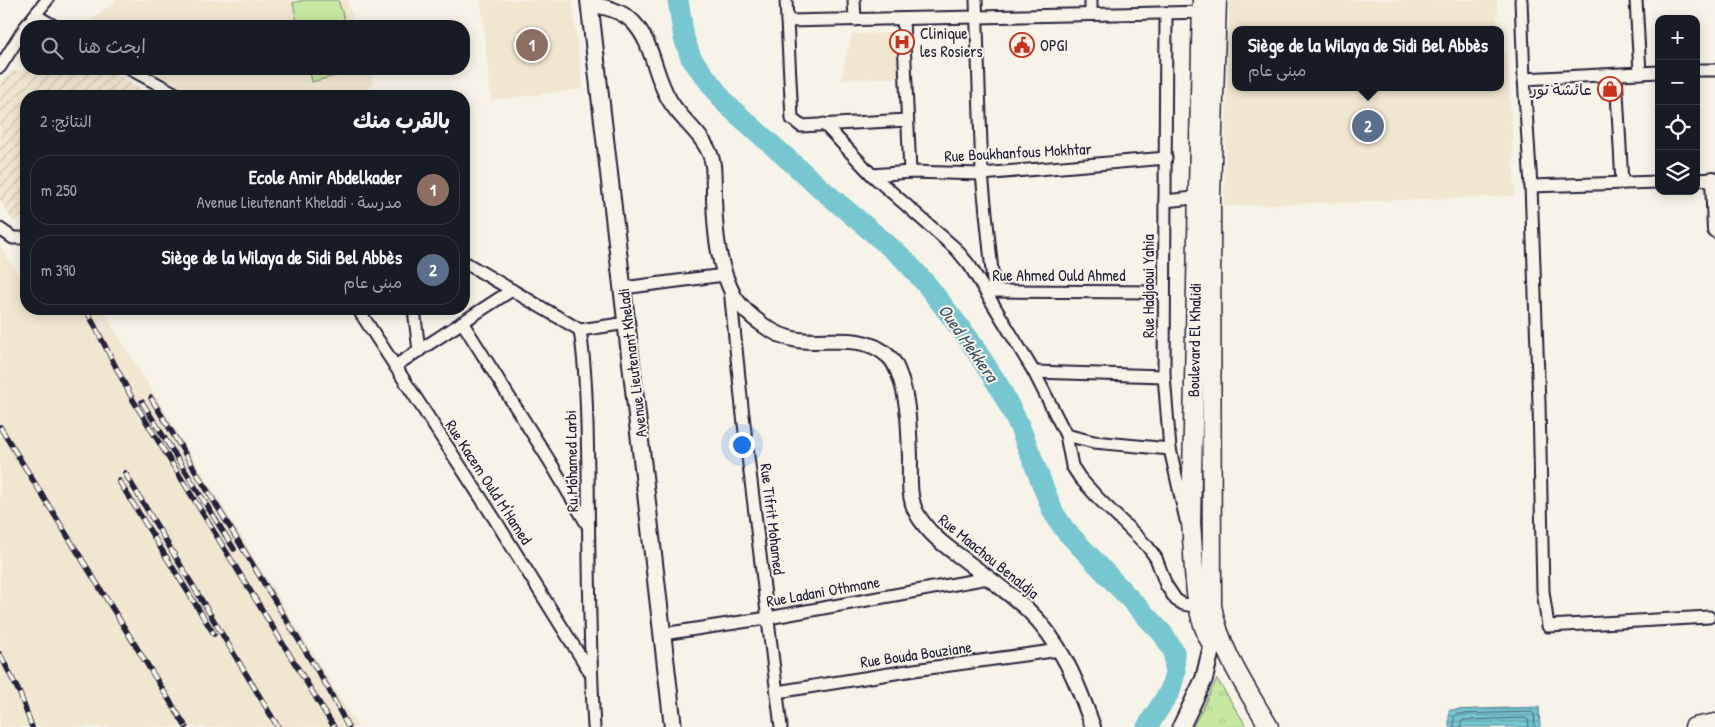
<!DOCTYPE html>
<html lang="ar">
<head>
<meta charset="utf-8">
<style>
	:root { --surface:#171b24; --page:#242831; --text:#f1f3f6; --muted:#9ea1a6; --line:#363941; --accent:#c8321e }
	body { margin:0; font-family:"Patrick Hand","Playpen Sans Arabic",sans-serif; background:var(--page); color:var(--text); direction:rtl }
	.controls { position:absolute; right:15px; top:15px; display:grid; overflow:hidden; border-radius:10px; box-shadow:0 2px 12px #0003 }
	.controls button { width:45px; height:45px; display:grid; place-items:center; padding:0; border:0; border-bottom:1px solid var(--line); background:var(--surface); color:var(--text); font:25px sans-serif }
	.you { position:absolute; left:741px; top:444px; width:18px; height:18px; margin:-12px; border:4px solid #fff; border-radius:50%; background:#1a73e8; box-shadow:0 0 0 8px #1a73e833 }
	.badge { display:grid; place-items:center; width:32px; height:32px; border-radius:50%; background:var(--accent); color:#fff; font-size:16px; font-weight:700 }
	.pin { position:absolute; translate:-50% -50%; border:2px solid #fff; box-shadow:0 1px 5px #0006 }
	.popup { position:absolute; left:1232px; top:26px; width:272px; height:65px; box-sizing:border-box; display:grid; place-content:center; border-radius:10px; background:var(--surface); filter:drop-shadow(0 1px 4px #0005); font-size:16px; white-space:nowrap; color:var(--muted) }
	.popup b { font-size:19px; color:var(--text) }
	.popup::after { content:''; position:absolute; left:50%; top:100%; margin-left:-10px; border:10px solid transparent; border-top-color:var(--surface) }
	.list { margin:0; padding:0; list-style:none }
	h2 { display:flex; justify-content:space-between; align-items:center; height:65px; margin:0; padding:0 20px; font-size:21px }
	h2 small { font-size:16px; font-weight:400; color:var(--muted) }
	.list li { display:grid; grid-template-columns:32px 1fr auto; gap:15px; align-items:center; box-sizing:border-box; height:70px; margin:0 10px 10px; padding:0 10px; border:1px solid var(--line); border-radius:20px }
	.list b { display:block; font-size:19px; white-space:nowrap }
	.list p { margin:0; font-size:16px; white-space:nowrap; color:var(--muted) }
	.list em { font-size:16px; font-style:normal; color:var(--muted) }
	.icon { flex:none; width:28px; height:28px; fill:none; stroke:currentColor; stroke-width:2; stroke-linecap:round; stroke-linejoin:round }
	.map { position:relative; flex:none; width:1715px; height:727px; overflow:hidden; direction:ltr }
	.search { position:absolute; background:var(--surface); box-shadow:0 2px 12px #0003; left:20px; top:20px; width:450px; height:55px; display:flex; align-items:center; gap:12px; box-sizing:border-box; padding:0 18px; border-radius:20px; color:var(--muted); font-size:19px }
	.panel { position:absolute; background:var(--surface); box-shadow:0 2px 12px #0003; left:20px; top:90px; width:450px; height:225px; border-radius:20px; direction:rtl }
	.map>svg:first-child { display:block }
	.built { fill:#f1e6d0 }
	.industrial { fill:url(#industrial-furrows) }
	.park { fill:url(#park-tufts); stroke:#74856e }
	.garden { fill:#c6e8a1; stroke:#74856e }
	.water { fill:url(#water-rules); stroke:#548594 }
	.lines { fill:none; stroke-linecap:round; stroke-linejoin:round }
	.shore { stroke:#446477; stroke-width:1 }
	.river { stroke:#76c7d0; stroke-width:21 }
	.minor-casing { stroke:#22223b; stroke-width:15 }
	.tertiary-casing { stroke:#22223b; stroke-width:18 }
	.secondary-casing { stroke:#22223b; stroke-width:20 }
	.primary-casing { stroke:#22223b; stroke-width:21 }
	.minor { stroke:#f7f3e8; stroke-width:11 }
	.tertiary { stroke:#f7f3e8; stroke-width:14 }
	.secondary { stroke:#f7f3e8; stroke-width:16 }
	.primary { stroke:#f7f3e8; stroke-width:18 }
	.rail-casing { stroke:#22223b; stroke-width:5.5 }
	.rail { stroke:#f7f3e8; stroke-width:4; stroke-dasharray:11; stroke-linecap:butt }
	.labels { text-anchor:middle; stroke-width:4; stroke-linejoin:round; paint-order:stroke }
	.poi-label { font-size:16px; fill:#22223b; stroke:#f7f3e8; text-anchor:start }
	.street-label { font-size:16px; fill:#22223b; stroke:#f7f3e8 }
	.water-label { font-size:18px; font-style:italic; fill:#3b5468; stroke:#f7f3e8 }
</style>
</head>
<body>
<div class="map">
<svg width="1715" height="727" viewBox="0 0 1715 727">
	<defs>
		<pattern id="industrial-furrows" width="10" height="10" patternUnits="userSpaceOnUse" patternTransform="scale(1.25)"><rect width="10" height="10" fill="#f1e6d0"/><path d="M-1 1l2-2M0 10L10 0M9 11l2-2" fill="none" stroke="#cec5b4"/></pattern>
		<pattern id="park-tufts" width="24" height="20" patternUnits="userSpaceOnUse" patternTransform="scale(1.25)"><rect width="24" height="20" fill="#c6e8a1"/><path d="M3 7l-1-3M5 7V3M7 7l1-3M15 17l-1-3M17 17v-4M19 17l1-3" fill="none" stroke="#aac78c"/></pattern>
		<pattern id="water-rules" width="6" height="5" patternUnits="userSpaceOnUse" patternTransform="scale(1.25)"><rect width="6" height="5" fill="#76c7d0"/><path d="M0 2.5h6" fill="none" stroke="#60a1aa"/></pattern>
	</defs>
	<rect width="100%" height="100%" fill="#f7f3e8"/>
	<filter id="ink" filterUnits="userSpaceOnUse"><feTurbulence type="fractalNoise" baseFrequency=".02" numOctaves="2"/><feDisplacementMap in="SourceGraphic" scale="10" xChannelSelector="R" yChannelSelector="G"/><feConvolveMatrix kernelMatrix="1 2 1 2 8 2 1 2 1" color-interpolation-filters="sRGB"/></filter>
	<g filter="url(#ink)">
		<!-- built -->
		<g class="built">
			<path d="M117,0H347L355,26H83Z"/>
			<path d="M481,0H572L583,89L491,100Z"/>
			<path d="M1229,0H1497L1498,30H1236V87H1500L1501,51L1508,55L1515,196L1224,206Z"/>
			<path d="M898,33L899,78L841,79L852,34Z"/>
			<path d="M141,69H368L373,82L364,96H190Z"/>
			<path d="M0,246L21,279L26,276V309H102L358,727H0Z"/>
		</g>
		<!-- industrial -->
		<path class="industrial" d="M26,68L105,69L153,96H26V214L13,222L0,200V84L10,72L24,70Z"/>
		<!-- park -->
		<path class="park" d="M1217,679L1247,727H1193Z"/>
		<!-- garden -->
		<g class="garden">
			<path d="M304,0H338L347,26H298L293,3Z"/>
			<path d="M309,69H361L312,82Z"/>
		</g>
		<!-- water -->
		<path class="water" d="M1539,707L1540,727H1449V710Z"/>
		<g class="lines">
			<!-- shore -->
			<g class="shore">
				<path d="M1454,727V716L1456,714L1532,712L1534,714L1535,727"/>
				<path d="M1461,727V722L1463,720L1526,718L1528,720L1529,727"/>
			</g>
			<!-- river -->
			<path class="river" d="M678,0L684,38L691,58L726,104L826,193L903,258L927,285L968,338L1000,388L1019,425L1053,512L1065,530L1163,634L1174,652L1175,673L1170,691L1147,727"/>
			<defs>
				<g id="minor">
					<path d="M786,0L792,119L801,126L907,120"/>
					<path d="M854,0L855,20"/>
					<path d="M976,0L982,174L994,291"/>
					<path d="M1091,0V14"/>
					<path d="M1521,0L1524,79L1531,186L1539,403L1543,591L1548,626L1709,617"/>
					<path d="M1636,0L1640,73"/>
					<path d="M1166,13L1164,376L1170,449L1186,520"/>
					<path d="M35,15L54,26"/>
					<path d="M903,19L910,172"/>
					<path d="M787,21L1208,12"/>
					<path d="M26,26L47,0"/>
					<path d="M0,67L26,26"/>
					<path d="M130,69L180,96"/>
					<path d="M1696,70H1715"/>
					<path d="M1616,75L1622,183"/>
					<path d="M1524,79L1659,72"/>
					<path d="M824,124L872,175L956,249L970,266L1034,372L1066,435L1094,442L1170,449"/>
					<path d="M872,175L910,172L982,174L1166,158"/>
					<path d="M1696,180L1715,179"/>
					<path d="M1531,186L1659,182"/>
					<path d="M1165,201L1203,197"/>
					<path d="M0,229L13,238H26"/>
					<path d="M464,262L580,330C587,377 587,425 588,473C589,558 589,643 594,727"/>
					<path d="M623,288L724,275"/>
					<path d="M730,289L742,407L781,727"/>
					<path d="M988,291L1164,292"/>
					<path d="M358,309L494,518L590,672"/>
					<path d="M414,309L419,351"/>
					<path d="M462,322L549,460L588,526"/>
					<path d="M580,330L627,323"/>
					<path d="M395,366L512,290"/>
					<path d="M1034,372L1164,376"/>
					<path d="M1066,435L1072,466L1080,478L1098,498L1148,547L1156,558L1166,585L1176,600L1183,604L1198,607"/>
					<path d="M663,634L768,618L988,578"/>
					<path d="M777,692L914,670L1060,650"/>
				</g>
				<g id="tertiary">
					<path d="M589,4C605,7 621,10 633,22C654,44 654,76 670,101C683,123 709,138 713,165C714,176 714,188 714,199C715,233 718,267 735,298C742,308 753,318 763,325C774,333 785,338 798,340C827,344 863,333 887,355C895,361 898,371 901,380C909,405 909,431 910,457C910,476 908,498 917,514C928,533 945,546 962,558C984,575 1007,591 1027,609C1061,641 1078,684 1093,727"/>
					<path d="M1713,179L1715,230"/>
				</g>
				<g id="secondary">
					<path d="M589,0L673,727"/>
					<path d="M1181,727L1204,679L1215,633"/>
				</g>
				<g id="primary">
					<path d="M1202,0L1191,523C1195,564 1191,610 1213,647"/>
					<path d="M1217,0L1211,195L1212,606C1220,650 1247,689 1269,727"/>
					<path d="M1694,727L1715,723"/>
				</g>
			</defs>
			<!-- minor casing -->
			<use href="#minor" class="minor-casing"/>
			<!-- tertiary casing -->
			<use href="#tertiary" class="tertiary-casing"/>
			<!-- secondary casing -->
			<use href="#secondary" class="secondary-casing"/>
			<!-- primary casing -->
			<use href="#primary" class="primary-casing"/>
			<!-- minor -->
			<use href="#minor" class="minor"/>
			<!-- tertiary -->
			<use href="#tertiary" class="tertiary"/>
			<!-- secondary -->
			<use href="#secondary" class="secondary"/>
			<!-- primary -->
			<use href="#primary" class="primary"/>
			<defs>
				<g id="rail">
					<path d="M86,309L133,400L334,727"/>
					<path d="M151,398L328,688L348,727"/>
					<path d="M142,402L234,549"/>
					<path d="M0,427L186,727"/>
					<path d="M125,473L278,727"/>
					<path d="M119,481L214,634"/>
					<path d="M0,654L20,694L32,727"/>
				</g>
			</defs>
			<!-- rail casing -->
			<use href="#rail" class="rail-casing"/>
			<!-- rail -->
			<use href="#rail" class="rail"/>
		</g>
	</g>
	<!-- icons -->
	<defs>
		<symbol id="hospital-ring" viewBox="-11 -11 22 22"><circle r="9.5" fill="#f7f3e8" stroke="#c8321e" stroke-width="1.5"/><path d="M-5-5h3v3.5h4V-5h3V5h-3V1.5h-4V5h-3Z" fill="#c8321e"/></symbol>
		<symbol id="civic-ring" viewBox="-11 -11 22 22"><circle r="9.5" fill="#f7f3e8" stroke="#c8321e" stroke-width="1.5"/><path d="M-.6-6.5H3V-4.5H.6V-3L4-1V1h2V6H-6V1h2V-1L-.6-3ZM-1.2 2.5V6h2.4V2.5Z" fill="#c8321e"/></symbol>
		<symbol id="shop-ring" viewBox="-11 -11 22 22"><circle r="9.5" fill="#f7f3e8" stroke="#c8321e" stroke-width="1.5"/><path d="M-5-2.5h2.3a2.7 3.5 0 0 1 5.4 0H5L5.5 6h-11ZM-1.5-2.5h3a1.5 2.3 0 0 0-3 0Z" fill="#c8321e"/></symbol>
	</defs>
	<g fill-rule="evenodd">
		<use href="#hospital-ring" x="888" y="28" width="28" height="28"/>
		<use href="#civic-ring" x="1008" y="31" width="28" height="28"/>
		<use href="#shop-ring" x="1596" y="75" width="28" height="28"/>
	</g>
	<g class="labels">
		<!-- poi labels -->
		<g class="poi-label">
			<text x="920" y="39">Clinique<tspan x="920" dy="18">les Rosiers</tspan></text>
			<text x="1040" y="51">OPGI</text>
			<text x="1592" y="95" text-anchor="end">عائشة تور</text>
		</g>
		<!-- street labels -->
		<g class="street-label">
			<text transform="translate(1018 152) rotate(-3)" y="6">Rue Boukhanfous Mokhtar</text>
			<text x="1059" y="281">Rue Ahmed Ould Ahmed</text>
			<text transform="translate(1148 286) rotate(-90)" y="6">Rue Hadjaoui Yahia</text>
			<text transform="translate(1194 340) rotate(-89)" y="6">Boulevard El Khalidi</text>
			<text transform="translate(632 363) rotate(-97)" y="6">Avenue Lieutenant Kheladi</text>
			<text transform="translate(571 461) rotate(-91)" y="6">Ru Mohamed Larbi</text>
			<text transform="translate(489 482) rotate(57)" y="6">Rue Kacem Ould M'Hamed</text>
			<text transform="translate(773 519) rotate(83)" y="6">Rue Tifrit Mohamed</text>
			<text transform="translate(989 556) rotate(39)" y="6">Rue Maachou Benaldja</text>
			<text transform="translate(823 591) rotate(-10)" y="6">Rue Ladani Othmane</text>
			<text transform="translate(916 654) rotate(-8)" y="6">Rue Bouda Bouziane</text>
		</g>
		<!-- water labels -->
		<g class="water-label">
			<text transform="translate(968 343) rotate(55)" y="6">Oued Mekkera</text>
		</g>
	</g>
</svg>
<div class="controls">
<button>+</button>
<button>−</button>
<button><svg class="icon" aria-label="locate" viewBox="0 0 24 24"><circle cx="12" cy="12" r="6"/><path d="M12 2v4M12 18v4M2 12h4M18 12h4"/></svg></button>
<button><svg class="icon" aria-label="layers" viewBox="0 0 24 24"><path d="M12 4l9 5-9 5-9-5zM3 14l9 5 9-5"/></svg></button>
</div>
<div class="you"></div>
<div class="pin badge" style="left:532px;top:45px;background:#8d6e63">1</div>
<div class="pin badge" style="left:1368px;top:126px;background:#5c6f8a">2</div>
<div class="popup"><b>Siège de la Wilaya de Sidi Bel Abbès</b>مبنى عام</div>
<div class="search"><svg class="icon" aria-label="search" viewBox="0 0 24 24"><circle cx="10" cy="10" r="6"/><path d="M15 15l6 6"/></svg>ابحث هنا</div>
<section class="panel">
<h2>بالقرب منك<small>النتائج: 2</small></h2>
<ul class="list">
<li><span class="badge" style="background:#8d6e63">1</span><div><b>Ecole Amir Abdelkader</b><p>مدرسة · Avenue Lieutenant Kheladi</p></div><em>250 m</em></li>
<li><span class="badge" style="background:#5c6f8a">2</span><div><b>Siège de la Wilaya de Sidi Bel Abbès</b><p>مبنى عام</p></div><em>390 m</em></li>
</ul>
</section>
</div>
</body>
</html>
